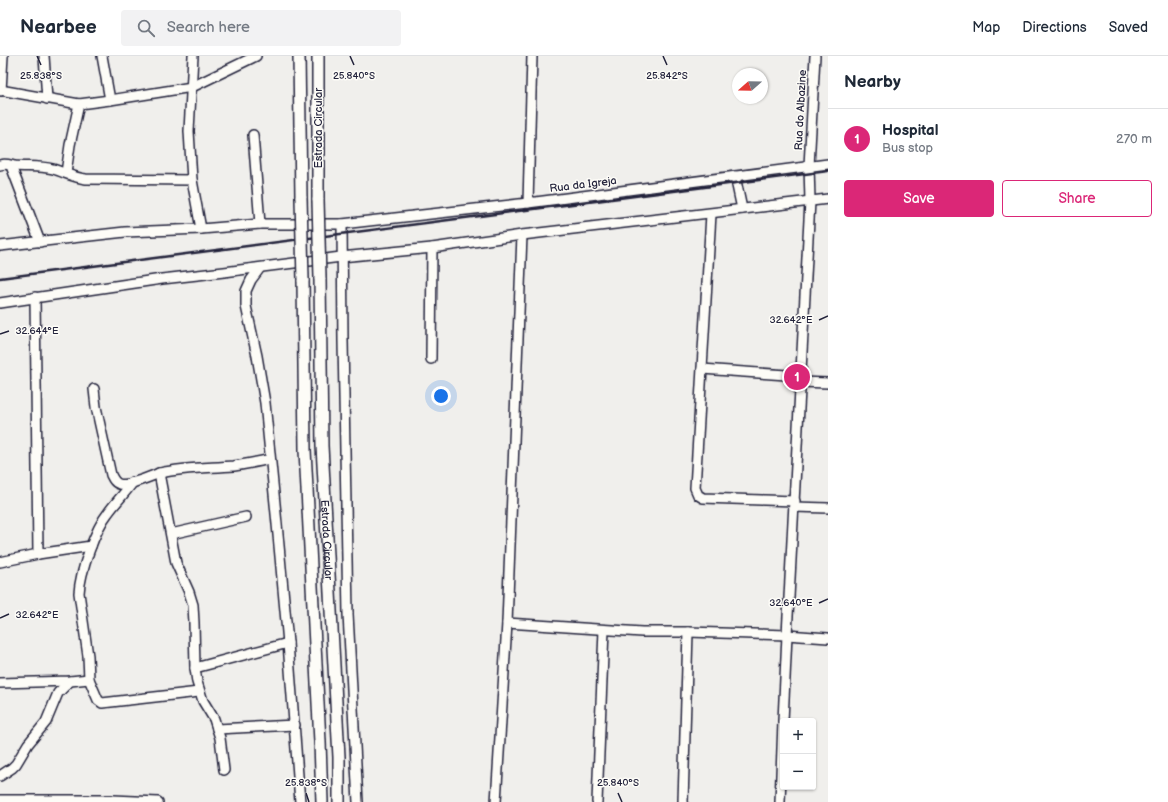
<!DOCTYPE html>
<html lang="en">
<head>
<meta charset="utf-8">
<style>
	:root { --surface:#fff; --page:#f2f2f3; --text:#1f2937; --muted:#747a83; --line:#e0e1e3; --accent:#db2777 }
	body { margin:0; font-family:"Balsamiq Sans",sans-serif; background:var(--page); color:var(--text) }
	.controls { position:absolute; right:12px; bottom:12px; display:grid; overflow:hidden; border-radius:4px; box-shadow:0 1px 3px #0004 }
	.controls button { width:36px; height:36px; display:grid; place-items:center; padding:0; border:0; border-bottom:1px solid var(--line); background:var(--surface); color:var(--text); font:20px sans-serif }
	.compass { position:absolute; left:732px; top:12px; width:36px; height:36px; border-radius:50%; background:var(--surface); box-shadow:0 1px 3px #0004; rotate:250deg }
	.you { position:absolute; left:441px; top:340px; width:14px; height:14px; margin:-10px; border:3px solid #fff; border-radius:50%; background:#1a73e8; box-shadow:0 0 0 6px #1a73e833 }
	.badge { display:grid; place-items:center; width:26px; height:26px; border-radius:50%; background:var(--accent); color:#fff; font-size:13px; font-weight:700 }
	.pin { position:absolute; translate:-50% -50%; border:2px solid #fff; box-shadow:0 1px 4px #0006 }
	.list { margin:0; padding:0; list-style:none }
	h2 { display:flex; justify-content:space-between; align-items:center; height:52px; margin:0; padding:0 16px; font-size:17px }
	h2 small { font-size:13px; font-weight:400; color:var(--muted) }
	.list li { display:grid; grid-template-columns:26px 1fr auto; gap:12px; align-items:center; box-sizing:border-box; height:60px; padding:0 16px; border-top:1px solid var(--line) }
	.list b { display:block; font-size:15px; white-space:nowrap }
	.list p { margin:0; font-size:13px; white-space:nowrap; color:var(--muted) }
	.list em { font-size:13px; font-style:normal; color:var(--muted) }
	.actions { display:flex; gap:8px; padding:12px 16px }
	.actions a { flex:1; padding:9px 0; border:1px solid var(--accent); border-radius:4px; text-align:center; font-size:14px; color:var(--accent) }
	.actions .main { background:var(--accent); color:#fff }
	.icon { flex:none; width:22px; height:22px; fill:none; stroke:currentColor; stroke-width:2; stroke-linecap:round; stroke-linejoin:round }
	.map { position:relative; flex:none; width:828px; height:746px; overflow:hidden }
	header { display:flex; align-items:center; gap:24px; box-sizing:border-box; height:56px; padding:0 20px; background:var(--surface); border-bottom:1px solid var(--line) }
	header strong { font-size:19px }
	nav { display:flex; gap:22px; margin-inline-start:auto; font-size:14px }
	.search { width:280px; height:36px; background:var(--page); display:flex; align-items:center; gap:10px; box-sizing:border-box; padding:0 14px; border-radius:4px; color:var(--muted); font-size:15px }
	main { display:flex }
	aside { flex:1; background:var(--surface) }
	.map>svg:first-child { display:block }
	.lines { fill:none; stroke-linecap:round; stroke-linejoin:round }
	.minor-casing { stroke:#22223b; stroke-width:12 }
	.major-casing { stroke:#22223b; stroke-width:14 }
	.minor { stroke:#fdfcf7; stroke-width:9 }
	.major { stroke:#fdfcf7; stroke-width:11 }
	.rail { stroke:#22223b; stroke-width:2.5 }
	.major-bridge-casing { stroke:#22223b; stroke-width:14; stroke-linecap:butt }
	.major-bridge { stroke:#fdfcf7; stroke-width:11 }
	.ticks { fill:none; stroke:#22223b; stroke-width:1.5 }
	.labels { text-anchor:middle; stroke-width:3; stroke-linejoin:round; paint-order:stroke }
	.street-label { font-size:11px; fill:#22223b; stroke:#fdfcf7 }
	.ticks-label { font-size:10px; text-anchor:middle; fill:#22223b; stroke:#fdfcf7; stroke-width:3; stroke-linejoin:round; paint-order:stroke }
</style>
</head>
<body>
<header>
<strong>Nearbee</strong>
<div class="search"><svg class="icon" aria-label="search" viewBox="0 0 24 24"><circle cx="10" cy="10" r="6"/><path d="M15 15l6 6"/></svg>Search here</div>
<nav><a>Map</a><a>Directions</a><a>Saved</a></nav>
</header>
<main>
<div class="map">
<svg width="828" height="746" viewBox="0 0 828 746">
	<rect width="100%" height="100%" fill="#f0efec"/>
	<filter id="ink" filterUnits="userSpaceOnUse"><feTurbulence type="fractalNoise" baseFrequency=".025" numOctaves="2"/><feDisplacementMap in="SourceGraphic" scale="8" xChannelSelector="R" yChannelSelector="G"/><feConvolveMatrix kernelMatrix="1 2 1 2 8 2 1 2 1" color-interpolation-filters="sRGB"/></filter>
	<g filter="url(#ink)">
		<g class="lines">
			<defs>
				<g id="minor">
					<path d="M44,0L47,43"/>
					<path d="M102,0L110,44"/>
					<path d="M193,0L189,75L192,124L201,173"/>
					<path d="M0,34L79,48L110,44L192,31L256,0"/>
					<path d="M1,35L3,0"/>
					<path d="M253,79L260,168"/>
					<path d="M0,109C5,107 10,109 15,110C28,111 41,110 53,113C64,116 74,122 86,123L192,124"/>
					<path d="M11,110L40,186"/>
					<path d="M66,117L70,89L79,48"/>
					<path d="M735,120L742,153"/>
					<path d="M528,147L532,0"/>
					<path d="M711,158L695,432L698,439L703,442L795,445"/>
					<path d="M342,168L343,285L348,558L358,746"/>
					<path d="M0,190L125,176L201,173L260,168H342L528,147L828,108"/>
					<path d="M260,212L251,224L246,235V250L257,300L265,347L277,468L288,587L300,746"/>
					<path d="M35,241L38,498"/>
					<path d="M0,247L162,223L224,216L341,201L432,192L522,179L828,143"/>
					<path d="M431,303L432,192"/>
					<path d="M702,313L801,320"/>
					<path d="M800,326L828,327"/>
					<path d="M94,333L96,351L111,419C113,423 115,427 119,428C127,431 151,420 160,417C186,411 208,412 234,410C246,408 258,406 270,403"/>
					<path d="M159,417L176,507L189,536L193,549L194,567L195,612L197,626L203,645L214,663L220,682L224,714"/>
					<path d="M133,426C125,437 116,446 108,457C95,473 80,517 79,537L88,600L89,623L98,644L102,647L199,636"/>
					<path d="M794,451L828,452"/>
					<path d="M171,478L246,461"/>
					<path d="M0,506L38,498L91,490"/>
					<path d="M507,567L642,576H688L787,579L828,582"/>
					<path d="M195,612L288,587"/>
					<path d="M0,627L70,625L89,623"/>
					<path d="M783,665L787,579L810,145L809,110L815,0"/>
					<path d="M217,673L295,669"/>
					<path d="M0,720L12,712L16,708L28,688L46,666L58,637L70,625"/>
					<path d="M0,744H113L158,746"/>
					<path d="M496,746L507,567L522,179"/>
					<path d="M597,746L604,574"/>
					<path d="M683,746L688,576"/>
					<path d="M780,746L783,666"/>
				</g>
				<g id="major">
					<path d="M299,0L301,142"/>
					<path d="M318,0V144"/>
					<path id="s1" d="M320,222L322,390L339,701V746"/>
					<path d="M303,224L305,394L320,686L322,746"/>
				</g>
			</defs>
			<!-- minor casing -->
			<use href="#minor" class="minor-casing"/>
			<!-- major casing -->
			<use href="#major" class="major-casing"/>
			<!-- minor -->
			<use href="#minor" class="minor"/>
			<!-- major -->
			<use href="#major" class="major"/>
			<!-- rail -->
			<path class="rail" d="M0,222L828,115"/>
			<defs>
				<g id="major-bridge">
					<path d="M301,142L303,224"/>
					<path d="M318,144L320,222"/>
				</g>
			</defs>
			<!-- major-bridge casing -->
			<use href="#major-bridge" class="major-bridge-casing"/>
			<!-- major-bridge -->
			<use href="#major-bridge" class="major-bridge"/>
		</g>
	</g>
	<!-- ticks -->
	<path class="ticks" d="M37,0L41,9M350,0L354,9M663,0L667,9M819,264L828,260M0,278L9,275M819,547L828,543M0,562L9,558M306,737L309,746M618,737L622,746"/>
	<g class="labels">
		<!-- street labels -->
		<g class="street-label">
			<text transform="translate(800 54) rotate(-87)" y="4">Rua do Albazine</text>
			<text transform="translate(318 72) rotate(-90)" y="4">Estrada Circular</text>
			<text transform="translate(583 128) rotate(-7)" y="4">Rua da Igreja</text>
			<text dy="4" stroke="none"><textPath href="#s1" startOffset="262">Estrada Circular</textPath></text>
		</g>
	</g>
	<g class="ticks-label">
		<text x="41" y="23">25.838°S</text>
		<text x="354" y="23">25.840°S</text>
		<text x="667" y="23">25.842°S</text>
		<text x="791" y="267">32.642°E</text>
		<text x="37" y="278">32.644°E</text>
		<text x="791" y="550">32.640°E</text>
		<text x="37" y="562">32.642°E</text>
		<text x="306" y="730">25.838°S</text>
		<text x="618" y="730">25.840°S</text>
	</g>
</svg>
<div class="controls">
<button>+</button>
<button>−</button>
</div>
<svg class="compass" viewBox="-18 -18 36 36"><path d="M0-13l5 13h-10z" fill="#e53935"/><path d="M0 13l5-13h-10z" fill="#747a83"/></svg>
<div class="you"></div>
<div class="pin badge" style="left:797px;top:321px">1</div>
</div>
<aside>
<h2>Nearby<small></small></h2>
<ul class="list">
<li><span class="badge">1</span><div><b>Hospital</b><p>Bus stop</p></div><em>270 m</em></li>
</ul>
<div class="actions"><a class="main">Save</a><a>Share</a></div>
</aside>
</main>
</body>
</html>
